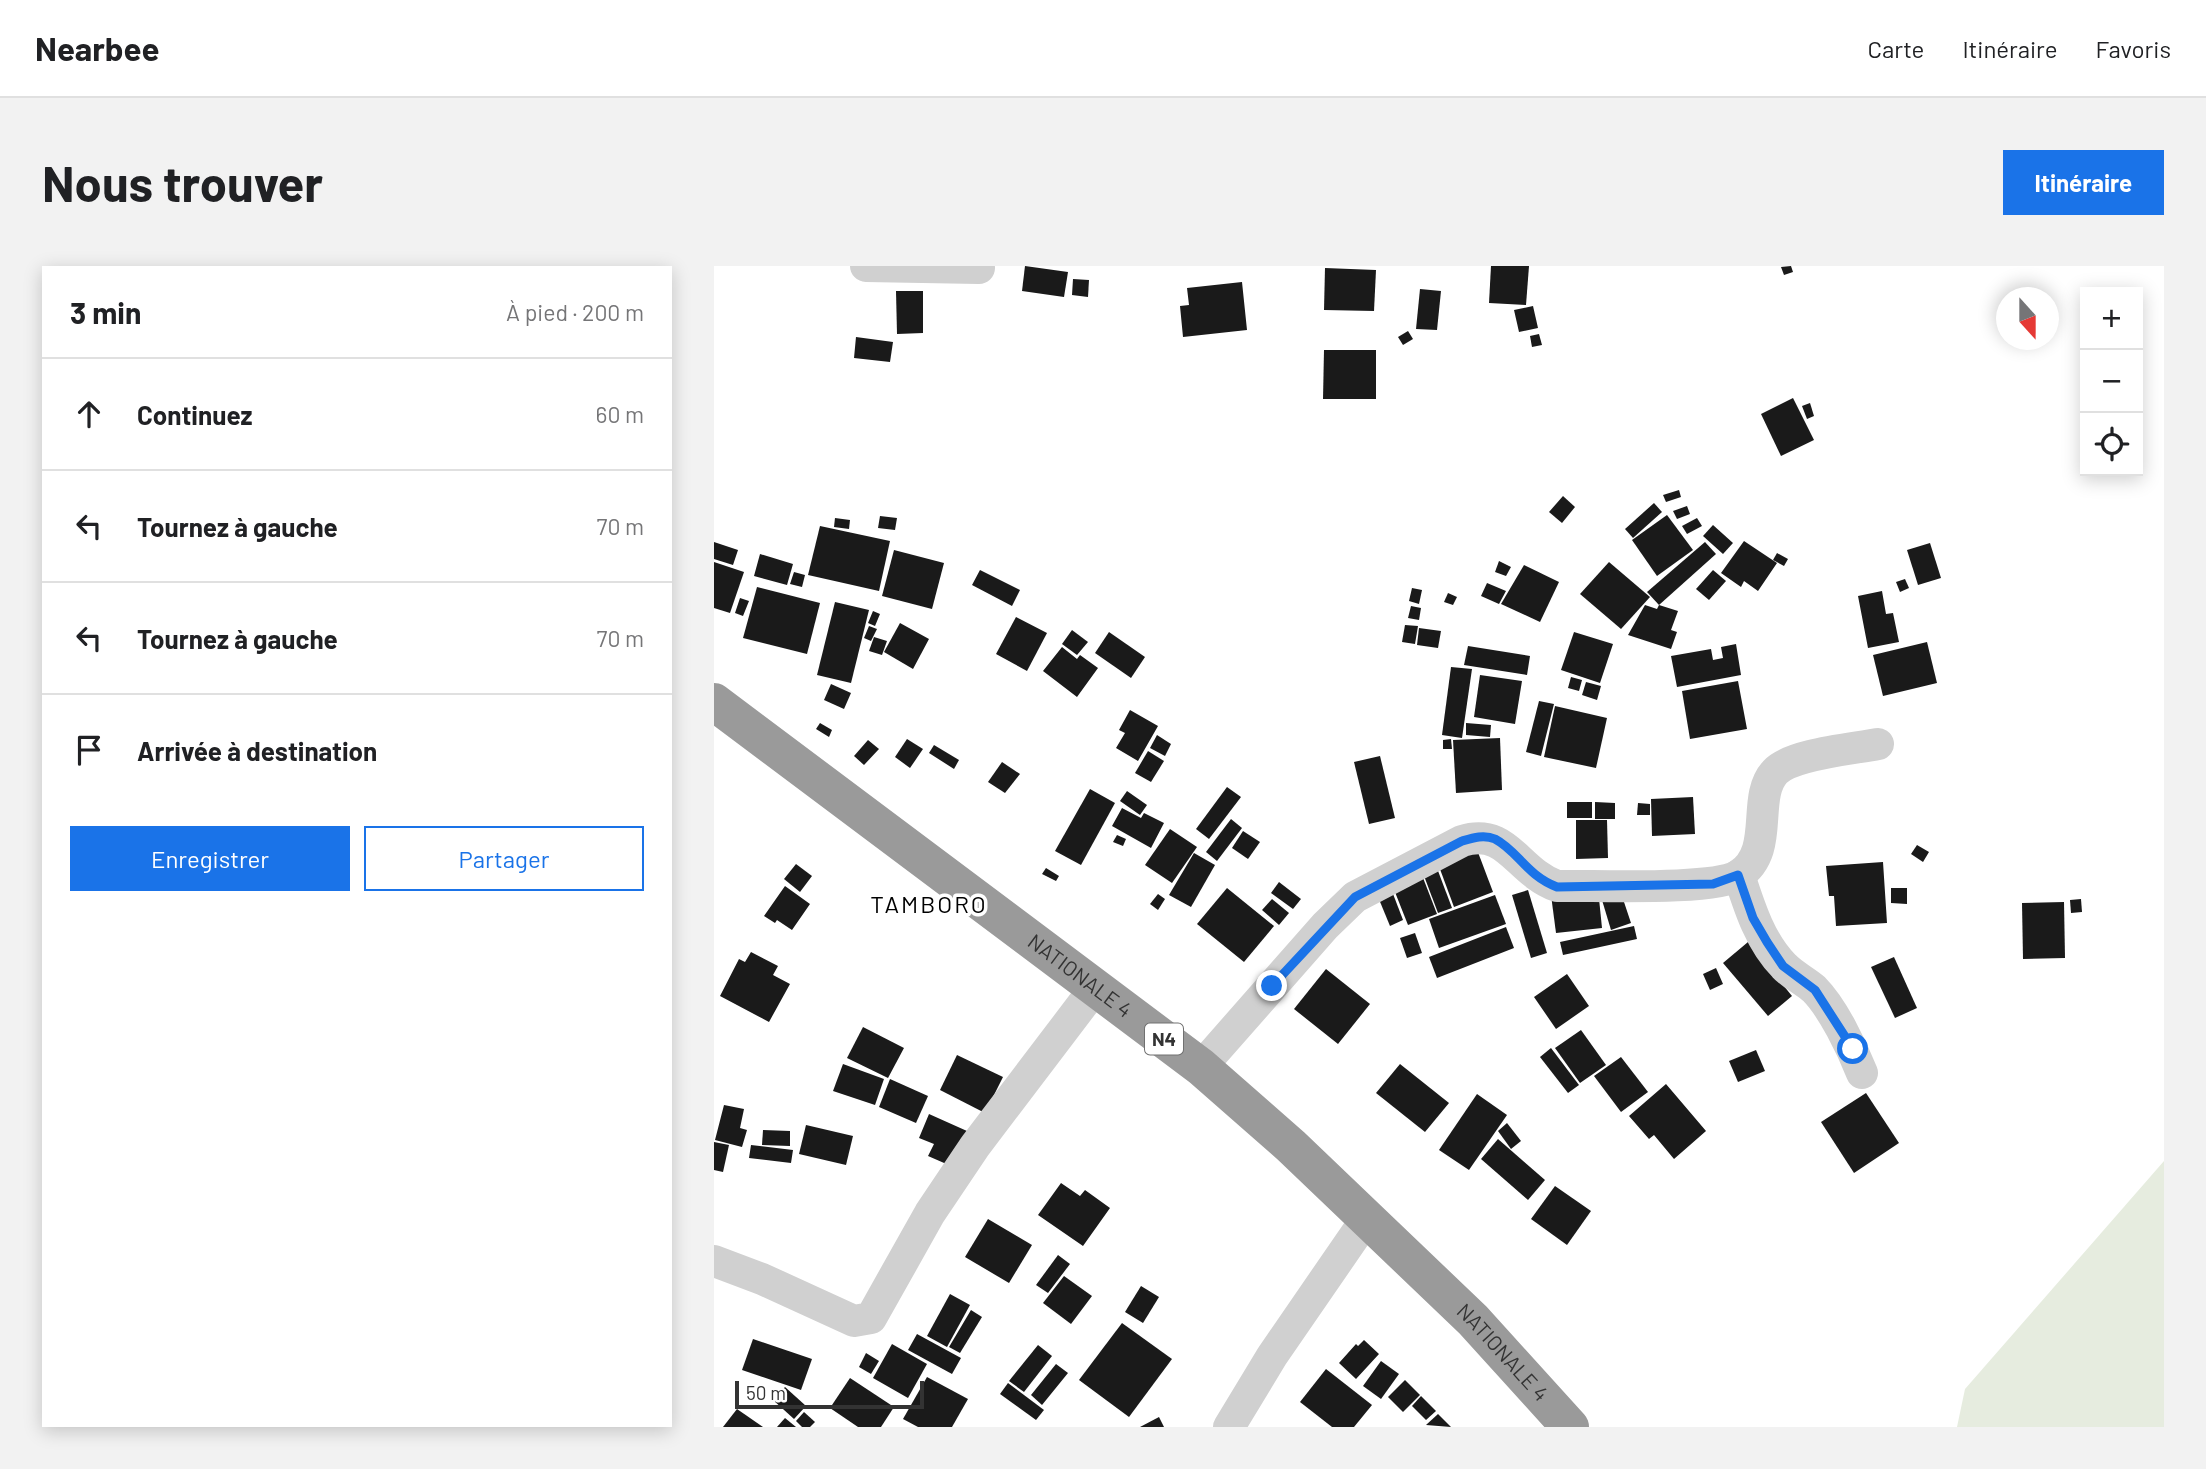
<!DOCTYPE html>
<html lang="fr">
<head>
<meta charset="utf-8">
<style>
	:root { --surface:#fff; --page:#f2f2f2; --text:#202124; --muted:#757577; --line:#e0e0e0; --accent:#1a73e8 }
	body { margin:0; font-family:Barlow,sans-serif; background:var(--page); color:var(--text) }
	.controls { position:absolute; right:21px; top:21px; display:grid; overflow:hidden; border-radius:0px; box-shadow:0 4px 18px #0003 }
	.controls button { width:63px; height:63px; display:grid; place-items:center; padding:0; border:0; border-bottom:2px solid var(--line); background:var(--surface); color:var(--text); font:35px sans-serif }
	.compass { position:absolute; left:1282px; top:21px; width:63px; height:63px; border-radius:50%; background:var(--surface); box-shadow:0 4px 18px #0003; rotate:159deg }
	.scale { position:absolute; left:21px; bottom:18px; width:189px; box-sizing:border-box; padding-left:7px; border:4px solid #333; border-top:0; font-size:19px; line-height:24px; white-space:nowrap; color:#333; -webkit-text-stroke:5px #fff; paint-order:stroke }
	.stop { position:absolute; width:21px; height:21px; margin:-16px; border:5px solid #1a73e8; border-radius:50%; background:#fff }
	.stop.end { background:#1a73e8; border-color:#fff; box-shadow:0 2px 7px #0008 }
	.list { margin:0; padding:0; list-style:none }
	h2 { display:flex; justify-content:space-between; align-items:center; height:91px; margin:0; padding:0 28px; font-size:30px }
	h2 small { font-size:23px; font-weight:400; color:var(--muted) }
	.list li { display:grid; grid-template-columns:46px 1fr auto; gap:21px; align-items:center; box-sizing:border-box; height:112px; padding:0 28px; border-top:2px solid var(--line) }
	.list b { display:block; font-size:26px; white-space:nowrap }
	.list em { font-size:23px; font-style:normal; color:var(--muted) }
	.actions { display:flex; gap:14px; padding:21px 28px }
	.actions a { flex:1; padding:16px 0; border:2px solid var(--accent); border-radius:0px; text-align:center; font-size:24px; color:var(--accent) }
	.actions .main { background:var(--accent); color:#fff }
	.icon { flex:none; width:38px; height:38px; fill:none; stroke:currentColor; stroke-width:2; stroke-linecap:round; stroke-linejoin:round }
	.map { position:relative; flex:none; width:1450px; height:1161px; overflow:hidden; border-radius:0px }
	header { display:flex; align-items:center; gap:42px; box-sizing:border-box; height:98px; padding:0 35px; background:var(--surface); border-bottom:2px solid var(--line) }
	header strong { font-size:33px }
	nav { display:flex; gap:38px; margin-inline-start:auto; font-size:24px }
	.intro { display:flex; align-items:center; justify-content:space-between; box-sizing:border-box; height:168px; padding:0 42px }
	h1 { margin:0; font-size:49px }
	.button { padding:18px 32px; border-radius:0px; background:var(--accent); color:#fff; font-size:24px; font-weight:700 }
	main { display:flex; gap:42px; padding:0 42px }
	aside { flex:1; background:var(--surface); border-radius:0px; box-shadow:0 4px 18px #0003 }
	.map>svg:first-child { display:block }
	.green { fill:#e6ecdf }
	.building { fill:#1a1a1a }
	.lines { fill:none; stroke-linecap:round; stroke-linejoin:round }
	.minor { stroke:#d0d0d0; stroke-width:32 }
	.highway { stroke:#9a9a9a; stroke-width:38 }
	.route { stroke:#1a73e8; stroke-width:9 }
	.labels { text-anchor:middle; stroke-width:7; stroke-linejoin:round; paint-order:stroke }
	.shield { fill:#fff; stroke:#707070; stroke-width:2 }
	.shield-label { font-size:19px; font-weight:bold; fill:#333 }
	.street-label { font-size:21px; fill:#333; stroke:#fff }
	.quarter-label { font-size:24px; letter-spacing:2px; fill:#000; stroke:#fff }
</style>
</head>
<body>
<header>
<strong>Nearbee</strong>
<nav><a>Carte</a><a>Itinéraire</a><a>Favoris</a></nav>
</header>
<div class="intro"><h1>Nous trouver</h1><a class="button">Itinéraire</a></div>
<main>
<aside>
<h2>3 min<small>À pied · 200 m</small></h2>
<ul class="list">
<li><svg class="icon" aria-label="ahead" viewBox="0 0 24 24"><path d="M12 20V5M6 11l6-6 6 6"/></svg><div><b>Continuez</b></div><em>60 m</em></li>
<li><svg class="icon" aria-label="left" viewBox="0 0 24 24"><path d="M17 20v-9H6M10 6l-5 5 5 5"/></svg><div><b>Tournez à gauche</b></div><em>70 m</em></li>
<li><svg class="icon" aria-label="left" viewBox="0 0 24 24"><path d="M17 20v-9H6M10 6l-5 5 5 5"/></svg><div><b>Tournez à gauche</b></div><em>70 m</em></li>
<li><svg class="icon" aria-label="arrive" viewBox="0 0 24 24"><path d="M6 21V4h12l-3 4 3 4H6"/></svg><div><b>Arrivée à destination</b></div></li>
</ul>
<div class="actions"><a class="main">Enregistrer</a><a>Partager</a></div>
</aside>
<div class="map">
<svg width="1450" height="1161" viewBox="0 0 1450 1161">
	<rect width="100%" height="100%" fill="#fff"/>
	<!-- green -->
	<path class="green" d="M1450,895V1161H1243L1251,1123Z"/>
	<!-- building -->
	<g class="building">
		<path d="M311,0L354,6L350,31L308,25Z"/>
		<path d="M777,0H815L812,39L775,37Z"/>
		<path d="M1077,0L1079,6L1070,9L1067,1Z"/>
		<path d="M611,2L662,4L660,45L610,44Z"/>
		<path d="M359,13L375,14L374,31L358,29Z"/>
		<path d="M528,16L533,64L469,71L466,40L475,39L473,22Z"/>
		<path d="M706,23L727,25L723,64L702,63Z"/>
		<path d="M182,25H209V67L183,68Z"/>
		<path d="M819,40L824,62L805,66L800,44Z"/>
		<path d="M694,65L699,73L689,79L684,71Z"/>
		<path d="M825,68L828,79L818,81L816,70Z"/>
		<path d="M142,71L179,76L176,96L140,92Z"/>
		<path d="M610,84H662V133H609Z"/>
		<path d="M1079,132L1100,174L1067,190L1047,148Z"/>
		<path d="M1096,137L1100,150L1093,153L1088,140Z"/>
		<path d="M965,224L967,231L952,236L949,229Z"/>
		<path d="M849,230L861,241L848,257L835,246Z"/>
		<path d="M940,237L948,246L919,272L911,263Z"/>
		<path d="M973,240L976,248L963,253L959,245Z"/>
		<path d="M953,249L979,284L943,310L918,274Z"/>
		<path d="M166,250L183,252L181,264L164,262Z"/>
		<path d="M121,252L136,254L135,263L120,261Z"/>
		<path d="M983,252L988,260L973,268L968,260Z"/>
		<path d="M999,259L1019,277L1009,288L989,270Z"/>
		<path d="M106,260L176,275L165,325L94,309Z"/>
		<path d="M1030,275L1063,297L1044,325L1030,315L1027,321L1007,307Z"/>
		<path d="M0,276L24,284L19,299L0,293Z"/>
		<path d="M991,276L1002,288L945,339L933,326Z"/>
		<path d="M1216,277L1227,312L1204,319L1193,284Z"/>
		<path d="M180,284L230,297L218,343L168,330Z"/>
		<path d="M1063,287L1074,293L1070,300L1059,294Z"/>
		<path d="M46,288L79,298L73,319L40,310Z"/>
		<path d="M785,295L797,301L792,310L781,306Z"/>
		<path d="M0,296L30,306L16,347L0,342Z"/>
		<path d="M895,296L936,331L907,363L866,328Z"/>
		<path d="M810,299L845,316L826,356L787,338Z"/>
		<path d="M266,304L306,324L298,340L258,319Z"/>
		<path d="M999,304L1012,315L995,334L982,323Z"/>
		<path d="M80,306L91,309L88,321L76,318Z"/>
		<path d="M1191,313L1195,322L1186,326L1182,316Z"/>
		<path d="M773,317L792,325L785,338L767,330Z"/>
		<path d="M43,321L106,337L93,388L29,372Z"/>
		<path d="M698,322L708,324L705,338L695,335Z"/>
		<path d="M1168,325L1172,348L1179,347L1185,376L1154,382L1144,330Z"/>
		<path d="M734,327L743,331L739,339L730,336Z"/>
		<path d="M26,332L35,335L29,350L21,347Z"/>
		<path d="M121,336L155,344L137,417L103,409Z"/>
		<path d="M931,339L943,343L945,339L964,345L957,364L963,366L957,383L914,369Z"/>
		<path d="M697,340L707,342L705,354L694,352Z"/>
		<path d="M159,345L166,348L161,360L154,357Z"/>
		<path d="M302,351L333,367L313,405L282,388Z"/>
		<path d="M186,357L215,373L199,403L170,386Z"/>
		<path d="M691,359L704,360L701,378L688,376Z"/>
		<path d="M155,360L163,363L157,375L150,372Z"/>
		<path d="M705,362L727,365L724,382L703,379Z"/>
		<path d="M358,364L374,376L363,389L348,378Z"/>
		<path d="M395,366L431,391L417,412L381,387Z"/>
		<path d="M860,366L899,378L886,417L847,404Z"/>
		<path d="M160,371L173,375L168,389L155,385Z"/>
		<path d="M1213,376L1223,417L1169,430L1159,389Z"/>
		<path d="M1022,378L1027,409L963,421L957,390L997,383L999,394L1009,392L1007,381Z"/>
		<path d="M754,380L816,390L813,409L750,399Z"/>
		<path d="M348,381L363,393L366,389L384,402L363,431L329,405Z"/>
		<path d="M737,401L758,403L748,472L728,469Z"/>
		<path d="M766,409L808,415L801,458L760,451Z"/>
		<path d="M857,411L868,414L865,425L854,422Z"/>
		<path d="M1024,415L1033,463L976,473L968,425Z"/>
		<path d="M872,416L887,420L883,434L868,429Z"/>
		<path d="M117,418L137,427L130,443L110,434Z"/>
		<path d="M825,435L840,438L827,490L812,486Z"/>
		<path d="M841,440L893,452L882,502L830,491Z"/>
		<path d="M416,444L444,460L424,495L402,482L411,467L405,464Z"/>
		<path d="M106,457L118,464L115,471L102,463Z"/>
		<path d="M752,457L777,459L776,471L752,469Z"/>
		<path d="M443,469L457,478L451,490L436,482Z"/>
		<path d="M786,472L788,524L742,527L739,474Z"/>
		<path d="M193,473L209,483L196,502L181,491Z"/>
		<path d="M737,473L738,483H729V474Z"/>
		<path d="M154,474L165,483L150,499L140,490Z"/>
		<path d="M220,479L245,494L240,503L215,487Z"/>
		<path d="M434,485L450,495L437,516L421,507Z"/>
		<path d="M666,490L681,552L655,558L640,496Z"/>
		<path d="M288,496L306,508L291,527L274,516Z"/>
		<path d="M513,521L527,531L495,573L482,563Z"/>
		<path d="M376,523L401,537L367,599L341,585Z"/>
		<path d="M413,525L433,539L426,549L406,535Z"/>
		<path d="M979,531L981,568L938,570L937,533Z"/>
		<rect x="853" y="536" width="25" height="16"/>
		<path d="M881,536L901,537V553H881Z"/>
		<path d="M924,537L936,538V549H923Z"/>
		<path d="M408,542L427,552L430,547L450,557L437,582L398,560Z"/>
		<path d="M517,553L528,562L503,595L492,586Z"/>
		<path d="M862,554H893L894,592L862,593Z"/>
		<path d="M456,563L483,581L458,617L431,599Z"/>
		<path d="M529,565L546,576L534,593L518,582Z"/>
		<path d="M403,569L412,573L409,580L399,576Z"/>
		<path d="M1203,579L1215,586L1209,596L1197,588Z"/>
		<path d="M715,581L738,642L724,647L701,586Z"/>
		<path d="M762,581L779,626L740,641L723,595Z"/>
		<path d="M480,587L501,599L477,641L455,629Z"/>
		<path d="M1169,596L1173,657L1122,660L1120,630H1115L1112,600Z"/>
		<path d="M82,598L98,610L86,626L70,613Z"/>
		<path d="M332,602L345,610L342,615L328,608Z"/>
		<path d="M706,604L723,648L694,659L677,616Z"/>
		<path d="M901,609L917,657L897,664L882,614Z"/>
		<path d="M565,616L587,633L579,643L557,627Z"/>
		<path d="M71,620L96,638L78,664L63,654L61,657L50,650Z"/>
		<path d="M676,620L689,654L676,660L662,626Z"/>
		<path d="M513,622L560,660L530,696L483,658Z"/>
		<path d="M1177,622H1193V638L1177,637Z"/>
		<path d="M884,623L888,662L842,667L837,629Z"/>
		<path d="M814,624L833,687L817,692L798,629Z"/>
		<path d="M444,628L451,633L444,644L436,638Z"/>
		<path d="M781,629L792,658L725,682L715,653Z"/>
		<path d="M558,633L575,647L565,659L548,644Z"/>
		<path d="M1367,633L1368,646L1357,647L1356,634Z"/>
		<path d="M1350,636L1351,692L1309,693L1308,637Z"/>
		<path d="M920,660L923,673L849,689L846,676Z"/>
		<path d="M792,661L800,682L723,712L715,691Z"/>
		<path d="M701,667L708,687L693,692L686,672Z"/>
		<path d="M1034,676L1078,730L1054,750L1009,697Z"/>
		<path d="M37,686L64,700L59,709L76,718L55,756L6,730L25,693L31,696Z"/>
		<path d="M1180,691L1203,742L1181,752L1157,701Z"/>
		<path d="M1002,702L1009,718L996,724L989,708Z"/>
		<path d="M612,703L656,738L624,778L580,743Z"/>
		<path d="M853,708L875,740L842,763L820,731Z"/>
		<path d="M149,761L190,782L174,812L133,792Z"/>
		<path d="M867,764L892,799L866,817L841,782Z"/>
		<path d="M837,782L865,819L854,827L826,791Z"/>
		<path d="M1042,784L1051,805L1024,816L1015,795Z"/>
		<path d="M243,789L289,811L271,847L226,824Z"/>
		<path d="M907,791L934,826L907,846L880,810Z"/>
		<path d="M129,798L170,813L161,839L119,825Z"/>
		<path d="M686,798L735,837L711,866L662,827Z"/>
		<path d="M176,813L214,830L202,857L165,841Z"/>
		<path d="M952,818L992,865L960,893L940,869L935,873L915,850Z"/>
		<path d="M1152,827L1185,877L1140,907L1107,856Z"/>
		<path d="M763,828L793,849L755,904L725,884Z"/>
		<path d="M10,839L30,843L26,862L33,864L28,881L1,874Z"/>
		<path d="M215,848L253,865L237,900L214,890L220,878L205,872Z"/>
		<path d="M793,857L807,875L797,883L784,865Z"/>
		<path d="M92,859L139,870L132,899L85,888Z"/>
		<path d="M49,864L76,865V880L48,879Z"/>
		<path d="M784,873L831,914L814,934L767,893Z"/>
		<path d="M0,876L15,879L9,906L0,904Z"/>
		<path d="M37,879L79,884L77,897L35,892Z"/>
		<path d="M347,917L366,930L371,924L396,942L369,980L324,949Z"/>
		<path d="M841,920L877,945L853,979L817,953Z"/>
		<path d="M274,953L318,979L295,1017L251,991Z"/>
		<path d="M344,989L356,998L334,1027L322,1019Z"/>
		<path d="M350,1010L378,1030L357,1058L329,1037Z"/>
		<path d="M427,1020L445,1031L429,1057L411,1046Z"/>
		<path d="M236,1028L256,1039L233,1081L213,1070Z"/>
		<path d="M257,1044L268,1051L246,1087L235,1081Z"/>
		<path d="M408,1057L458,1093L415,1151L365,1114Z"/>
		<path d="M203,1068L247,1092L238,1108L194,1084Z"/>
		<path d="M39,1073L98,1093L87,1124L28,1104Z"/>
		<path d="M650,1074L665,1088L642,1113L625,1097L642,1078L644,1080Z"/>
		<path d="M178,1078L213,1098L194,1132L159,1112Z"/>
		<path d="M324,1079L338,1090L310,1126L295,1115Z"/>
		<path d="M152,1087L165,1095L157,1108L145,1101Z"/>
		<path d="M667,1095L685,1108L667,1133L649,1120Z"/>
		<path d="M342,1098L354,1107L328,1139L317,1129Z"/>
		<path d="M612,1103L658,1139L640,1161H618L586,1136Z"/>
		<path d="M213,1111L254,1133L238,1161H204L189,1153Z"/>
		<path d="M136,1112L180,1141L167,1161H144L116,1142Z"/>
		<path d="M691,1114L706,1129L689,1146L674,1131Z"/>
		<path d="M294,1117L330,1144L322,1154L286,1128Z"/>
		<path d="M71,1121L92,1140L80,1153L59,1134Z"/>
		<path d="M707,1130L722,1145L712,1154L698,1140Z"/>
		<path d="M23,1143L49,1161H9Z"/>
		<path d="M90,1146L101,1156L96,1161H88L82,1155Z"/>
		<path d="M724,1148L737,1161L712,1159Z"/>
		<path d="M445,1151L450,1161H426Z"/>
		<path d="M71,1152L82,1161H63Z"/>
	</g>
	<g class="lines">
		<!-- minor -->
		<g class="minor">
			<path d="M152,0L265,2"/>
			<path d="M1025,609C1035,640 1046,676 1070,700C1078,709 1091,715 1100,723C1119,742 1138,782 1148,807"/>
			<path d="M487,801L611,660L641,631L748,575C794,561 802,605 843,620C879,619 1000,625 1025,609C1062,585 1037,532 1061,506C1077,488 1139,483 1164,478"/>
			<path d="M0,995L48,1013L140,1055L157,1052L216,947L261,880L381,722"/>
			<path d="M515,1161L558,1090L653,952"/>
		</g>
		<!-- highway -->
		<path class="highway" id="s1" d="M0,436L487,801L577,880L759,1054L856,1161"/>
	</g>
	<g class="lines">
		<!-- route -->
		<path class="route" d="M558,720L641,631L748,575C758,572 770,568 781,573C804,585 812,609 843,621L999,618L1024,609L1039,652L1053,676L1069,700L1101,724L1139,783"/>
	</g>
	<g class="labels">
		<!-- shield labels -->
		<rect class="shield" x="431" y="757.5" width="38" height="31" rx="5"/>
		<g class="shield-label">
			<text x="450" y="780">N4</text>
		</g>
		<!-- street labels -->
		<g class="street-label">
			<text dy="7" stroke="none"><textPath href="#s1" startOffset="457">NATIONALE 4</textPath></text>
			<text dy="7" stroke="none"><textPath href="#s1" startOffset="1024">NATIONALE 4</textPath></text>
		</g>
		<!-- quarter labels -->
		<g class="quarter-label">
			<text x="215" y="647">TAMBORO</text>
		</g>
	</g>
</svg>
<div class="controls">
<button>+</button>
<button>−</button>
<button><svg class="icon" aria-label="locate" viewBox="0 0 24 24"><circle cx="12" cy="12" r="6"/><path d="M12 2v4M12 18v4M2 12h4M18 12h4"/></svg></button>
</div>
<svg class="compass" viewBox="-18 -18 36 36"><path d="M0-13l5 13h-10z" fill="#e53935"/><path d="M0 13l5-13h-10z" fill="#757577"/></svg>
<div class="scale">50 m</div>
<div class="stop" style="left:1139px;top:783px"></div>
<div class="stop end" style="left:558px;top:720px"></div>
</div>
</main>
</body>
</html>
